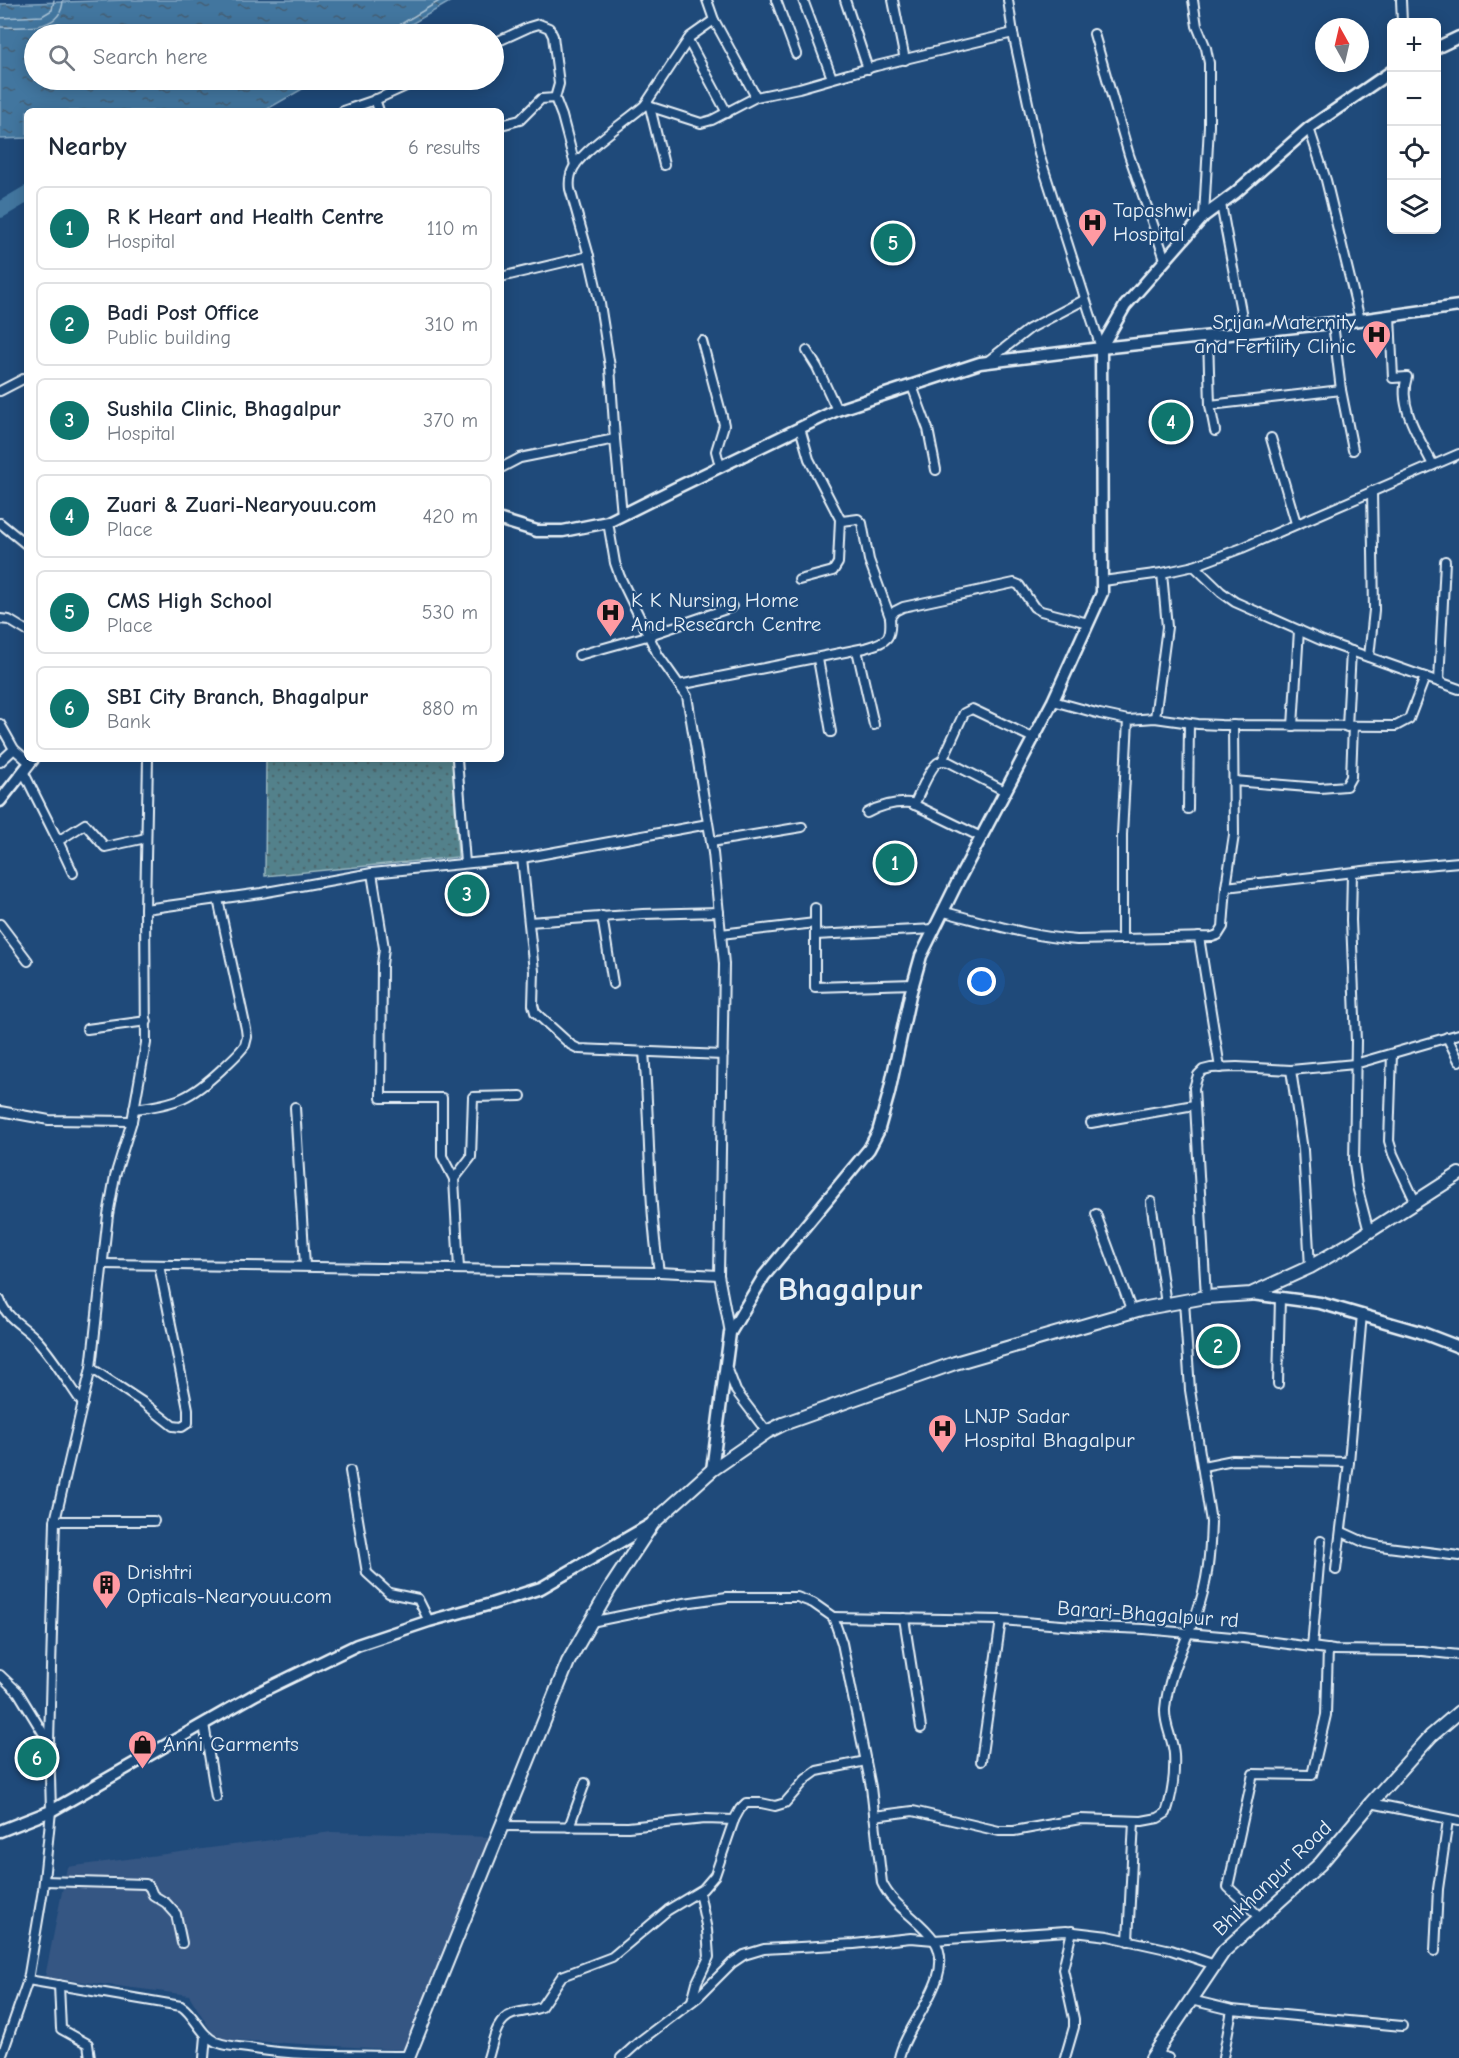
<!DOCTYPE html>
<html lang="en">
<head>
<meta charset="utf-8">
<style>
	:root { --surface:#fff; --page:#f6f6f7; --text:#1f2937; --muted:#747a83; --line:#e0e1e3; --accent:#0f766e }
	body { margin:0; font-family:"Comic Neue",sans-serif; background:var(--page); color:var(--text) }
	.controls { position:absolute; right:18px; top:18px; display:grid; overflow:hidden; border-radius:9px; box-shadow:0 3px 15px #0003 }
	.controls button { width:54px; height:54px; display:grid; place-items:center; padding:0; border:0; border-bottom:2px solid var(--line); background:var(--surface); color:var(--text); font:30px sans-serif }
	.compass { position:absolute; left:1315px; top:18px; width:54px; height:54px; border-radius:50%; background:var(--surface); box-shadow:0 3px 15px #0003; rotate:352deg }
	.you { position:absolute; left:982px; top:982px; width:21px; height:21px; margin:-15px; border:4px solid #fff; border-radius:50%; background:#1a73e8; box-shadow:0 0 0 9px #1a73e833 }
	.badge { display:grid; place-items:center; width:39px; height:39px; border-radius:50%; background:var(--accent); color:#fff; font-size:20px; font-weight:700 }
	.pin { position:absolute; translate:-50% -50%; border:3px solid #fff; box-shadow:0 2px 6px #0006 }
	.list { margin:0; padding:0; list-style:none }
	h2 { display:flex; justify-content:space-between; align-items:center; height:78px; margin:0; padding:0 24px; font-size:26px }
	h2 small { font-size:20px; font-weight:400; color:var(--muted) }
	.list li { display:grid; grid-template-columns:39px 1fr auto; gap:18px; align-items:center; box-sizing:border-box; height:84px; margin:0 12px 12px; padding:0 12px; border:2px solid var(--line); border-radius:9px }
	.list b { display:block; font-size:22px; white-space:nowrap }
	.list p { margin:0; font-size:20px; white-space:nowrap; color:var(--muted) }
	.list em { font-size:20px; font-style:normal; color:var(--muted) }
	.icon { flex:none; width:33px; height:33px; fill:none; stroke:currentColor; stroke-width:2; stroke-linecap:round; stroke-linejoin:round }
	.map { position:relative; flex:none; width:1459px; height:2058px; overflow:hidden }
	.search { position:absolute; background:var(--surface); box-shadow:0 3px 15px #0003; left:24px; top:24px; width:480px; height:66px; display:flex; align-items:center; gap:15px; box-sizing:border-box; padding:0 21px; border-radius:33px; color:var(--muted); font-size:22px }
	.panel { position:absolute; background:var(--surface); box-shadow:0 3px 15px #0003; left:24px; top:108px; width:480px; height:654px; border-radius:9px }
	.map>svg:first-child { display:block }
	.built { fill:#355683 }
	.green { fill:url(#green-dots); stroke:#9db9c2; stroke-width:1.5 }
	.water { fill:url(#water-ripples); stroke:#84a7c3; stroke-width:1.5 }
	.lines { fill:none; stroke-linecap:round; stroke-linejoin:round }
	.shore { stroke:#a6c0d4; stroke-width:1.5 }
	.river { stroke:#42769f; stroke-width:16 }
	.minor-casing { stroke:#e8f1f8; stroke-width:12 }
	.tertiary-casing { stroke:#e8f1f8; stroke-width:15 }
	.secondary-casing { stroke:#e8f1f8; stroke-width:15 }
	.primary-casing { stroke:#e8f1f8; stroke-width:16 }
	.minor { stroke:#1f4a7a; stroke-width:8 }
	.tertiary { stroke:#1f4a7a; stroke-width:10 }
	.secondary { stroke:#1f4a7a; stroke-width:10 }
	.primary { stroke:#1f4a7a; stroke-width:12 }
	.labels { text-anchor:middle; stroke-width:4.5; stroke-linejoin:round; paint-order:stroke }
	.poi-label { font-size:21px; fill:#e8f1f8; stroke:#1f4a7a; text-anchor:start }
	.street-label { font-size:21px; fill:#e8f1f8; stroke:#1f4a7a }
	.town-label { font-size:33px; font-weight:bold; fill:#e8f1f8; stroke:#1f4a7a }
</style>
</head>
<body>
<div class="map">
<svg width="1459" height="2058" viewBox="0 0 1459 2058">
	<defs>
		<pattern id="green-dots" width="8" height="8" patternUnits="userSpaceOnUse" patternTransform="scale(1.5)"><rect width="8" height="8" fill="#52818b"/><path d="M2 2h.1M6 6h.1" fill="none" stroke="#4d676e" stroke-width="1.8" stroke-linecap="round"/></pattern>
		<pattern id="water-ripples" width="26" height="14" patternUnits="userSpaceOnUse" patternTransform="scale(1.5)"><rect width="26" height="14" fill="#42769f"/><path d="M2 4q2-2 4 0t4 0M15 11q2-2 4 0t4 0" fill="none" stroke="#445f74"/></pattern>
	</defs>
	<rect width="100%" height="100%" fill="#1f4a7a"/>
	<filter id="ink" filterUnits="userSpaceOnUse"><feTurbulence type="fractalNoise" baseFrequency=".0167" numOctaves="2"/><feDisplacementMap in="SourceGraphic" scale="12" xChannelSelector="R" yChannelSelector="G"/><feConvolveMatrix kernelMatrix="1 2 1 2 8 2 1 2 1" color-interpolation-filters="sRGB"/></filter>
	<g filter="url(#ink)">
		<!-- built -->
		<path class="built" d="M332,1832L490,1837L405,2050L216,2039L189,1995L45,1977L67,1867Z"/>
		<!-- green -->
		<path class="green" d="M266,759H452L458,857L265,876Z"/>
		<!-- water -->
		<path class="water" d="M127,0H453L394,34H34V80H318L264,111H27V138L0,139V4Z"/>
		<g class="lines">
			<!-- shore -->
			<g class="shore">
				<path d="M0,18L42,16L52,10L54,0"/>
				<path d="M0,27C23,27 62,32 63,0"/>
				<path d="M392,34L396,27L441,0"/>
			</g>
			<!-- river -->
			<path class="river" d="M0,210L27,194"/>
			<defs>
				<g id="minor">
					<path d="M707,0L714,20L756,97"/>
					<path d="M776,0L796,54"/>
					<path d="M803,0L832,78"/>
					<path d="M845,0L868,69"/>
					<path d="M893,0L905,60"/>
					<path d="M1008,0L1013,33"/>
					<path d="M1193,0L1197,26L1206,48L1209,63V126L1204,216"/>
					<path d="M1401,0L1402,22"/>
					<path d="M1094,34L1129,155L1165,259"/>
					<path d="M688,40L727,113"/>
					<path d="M494,43L529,27L539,24L549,28L553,36L559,84L555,98L541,99L520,120L501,125"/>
					<path d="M555,98L562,116L575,165"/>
					<path d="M375,99L379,111"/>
					<path d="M645,105L690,37L714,20"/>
					<path d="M650,107L664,165"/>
					<path d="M343,111L375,100L419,80"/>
					<path d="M1309,128L1326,180L1360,320"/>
					<path d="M1221,204L1245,333"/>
					<path d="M501,277L589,256"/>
					<path d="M1390,316L1393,378L1407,377C1397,406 1420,439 1433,465"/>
					<path d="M1333,323L1341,390L1353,450"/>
					<path d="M1208,337L1210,405L1215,431"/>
					<path d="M702,341L722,416L724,425L716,451L720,466"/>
					<path d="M807,351L817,367L837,410"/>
					<path d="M988,361L1029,329L1084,300"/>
					<path d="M912,386L928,429L936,470"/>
					<path d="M0,391L27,377"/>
					<path d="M1210,405L1341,390"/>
					<path d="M800,428L809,459L840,519L842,521L858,519L862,523L869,560L890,617"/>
					<path d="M1271,438L1296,523"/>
					<path d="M501,468L520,458L615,439"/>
					<path d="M622,515L615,439L610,367L600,304L589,256L570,189C569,181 570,174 574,167C584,149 628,120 645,105L701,123L712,120L756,97L799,88L876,66L1013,33L1039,154L1101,348"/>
					<path d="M608,522L615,563L620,577L658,655L687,696L713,853L724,964L719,1275L730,1333"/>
					<path d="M0,523L27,545"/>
					<path d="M1194,566L1221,592L1235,602L1323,641L1459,689"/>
					<path d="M799,580L833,571L838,563L840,519"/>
					<path d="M1103,581L1162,573L1194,566L1242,548L1459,454"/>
					<path d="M0,619L9,620L27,631"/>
					<path d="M857,650L874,725"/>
					<path d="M579,655L647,636L732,607"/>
					<path d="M1369,657L1374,610L1372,491"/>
					<path d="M818,659L831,732"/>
					<path d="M1439,682L1445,561"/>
					<path d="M679,685L865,648C886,641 892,641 890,617L895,611L903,607L1014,583L1019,585L1034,607L1041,611L1088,623"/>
					<path d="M1053,701L1100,714L1128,720L1155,718L1198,724L1221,725L1396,726L1409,719L1425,677"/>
					<path d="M1155,718L1167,627L1162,573"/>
					<path d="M0,724L14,749L30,763"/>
					<path d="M1293,726L1299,630"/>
					<path d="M1347,727L1351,651"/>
					<path d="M457,759L465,863"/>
					<path d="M942,761L964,713L972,709L1033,738"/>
					<path d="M0,762L14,749"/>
					<path d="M23,771L58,841L73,873"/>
					<path d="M1234,781L1320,788L1346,786L1351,777L1353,726"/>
					<path d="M914,805C919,795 931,765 939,762C943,760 945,761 949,762L1005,791"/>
					<path d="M1188,809L1189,723"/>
					<path d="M867,813C881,805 895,802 911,803L981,837"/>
					<path d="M58,841L85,824L105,847L146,838"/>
					<path d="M711,842L802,827"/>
					<path d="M522,858L534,971L533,1005L535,1012L539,1016L571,1045L579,1049L723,1055"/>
					<path d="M372,873L384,948L382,965L381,1098H442V1156L454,1179L459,1269"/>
					<path d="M1352,873L1351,920L1356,1041L1354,1163L1357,1186L1369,1232"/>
					<path d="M1226,887L1380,869L1459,862"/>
					<path d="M815,908V987L914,984"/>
					<path d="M145,909L261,893L372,873L522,858L708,824"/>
					<path d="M944,912C988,923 1031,937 1077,940L1212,937L1218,935L1223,927L1226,887L1234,835L1233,725"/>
					<path d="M602,916L613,984"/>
					<path d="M529,922L643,914L719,912"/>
					<path d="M0,924L28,961"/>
					<path d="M721,934L815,923"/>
					<path d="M815,935L935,929"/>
					<path d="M1199,937L1220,1068"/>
					<path d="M1122,939V835L1128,720"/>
					<path d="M87,1029L147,1021"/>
					<path d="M1447,1037L1459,1061"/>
					<path d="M644,1052C650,1125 648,1199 659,1272"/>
					<path d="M1392,1054L1389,1141L1393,1154L1415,1201"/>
					<path d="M1291,1070L1303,1150L1310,1267"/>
					<path d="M295,1107L305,1266"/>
					<path d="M134,1109C177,1104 191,1098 222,1069C230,1061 239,1054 245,1045L247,1037L246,1029L218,899"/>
					<path d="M0,1111L49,1120L132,1121"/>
					<path d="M1091,1123L1194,1105"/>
					<path d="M454,1179L471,1157L473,1097L521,1096"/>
					<path d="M1151,1202L1166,1304"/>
					<path d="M1096,1214L1132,1312"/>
					<path d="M103,1264L659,1272L719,1275"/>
					<path d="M1206,1297L1194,1088L1198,1075L1203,1070L1211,1068L1237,1067L1291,1070L1355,1064L1459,1034"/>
					<path d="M0,1300C7,1320 25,1326 38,1341C55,1360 68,1383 83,1404"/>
					<path d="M91,1368L144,1403L173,1426L182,1427L188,1423V1409L159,1265"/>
					<path d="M728,1370L736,1391L767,1432"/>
					<path d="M1278,1384L1280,1297"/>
					<path d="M1203,1466L1233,1460L1349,1462"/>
					<path d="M350,1471L367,1573L389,1593L418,1599L429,1621"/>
					<path d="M55,1521H154"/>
					<path d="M1342,1532L1366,1543L1380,1546L1459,1556"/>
					<path d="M1336,1570L1349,1462L1362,1314"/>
					<path d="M833,1617L1001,1620L1074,1626L1144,1629L1243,1638L1334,1650L1422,1651L1459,1655"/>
					<path d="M904,1618L921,1728"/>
					<path d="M591,1622L684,1603L727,1597H797L813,1603L833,1617L842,1643L871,1787L882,1883C893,1907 920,1919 934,1940C958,1976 906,2023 899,2058"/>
					<path d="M1312,1647L1321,1541"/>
					<path d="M0,1675L18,1692L48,1741"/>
					<path d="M204,1724L216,1797"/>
					<path d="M981,1761L1001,1620"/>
					<path d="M1371,1803L1459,1821"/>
					<path d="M874,1816L913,1811L999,1831H1014L1080,1819L1142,1821L1158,1818L1166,1813C1172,1796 1175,1773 1174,1754C1173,1739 1164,1725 1165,1709C1168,1674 1185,1644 1197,1612C1208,1582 1210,1553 1211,1522L1190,1390L1184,1301"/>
					<path d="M501,1826L628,1827L705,1819L734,1820"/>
					<path d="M569,1827L585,1783"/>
					<path d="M44,1881L146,1884L150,1888L153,1895L166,1903L176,1914L182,1943"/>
					<path d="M1261,1918L1228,1887L1253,1774L1312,1775L1326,1715L1328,1649"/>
					<path d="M1128,1941L1134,1821"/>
					<path d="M1435,1951L1438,1889L1448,1820"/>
					<path d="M28,1980L181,2006C195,2015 200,2035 216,2042C226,2046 237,2047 248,2048C301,2057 355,2055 409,2056"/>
					<path d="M59,1985L61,2029L88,2044L90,2058"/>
					<path d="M1191,2000L1232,2010L1223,2058"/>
					<path d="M692,2001L697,1982L709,1957L707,1930L699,1892"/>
					<path d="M1232,2010L1402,2026"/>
					<path d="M1155,2054L1168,2058"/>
					<path d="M1,2058L28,1980L43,1890L51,1811L49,1742L55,1521L91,1368L108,1215L115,1176L132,1121L146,1043L145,909L148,759"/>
					<path d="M204,2058L206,2036"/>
					<path d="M488,2058C493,2043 495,2020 513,2014C522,2011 532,2011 541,2007L562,1976L612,1957L668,1910L703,1889L715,1875L734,1820L740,1809L746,1803H761L775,1806L785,1803L806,1779L817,1771L866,1761"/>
					<path d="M621,2058L640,2041L698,1997L732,1963L744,1955L764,1949L854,1944L911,1938L934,1940L1066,1931L1108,1936L1171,1950L1215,1965"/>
					<path d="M1065,2058L1074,2027V2019L1063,1969L1072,1931"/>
				</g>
				<g id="tertiary">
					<path d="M1436,48L1459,37"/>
					<path d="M1252,1294L1320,1303L1420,1332L1459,1347"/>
					<path d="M712,1470L730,1333L764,1276L869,1149L878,1132L889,1093L910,995L921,956L958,881L1053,701L1102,593L1101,348L1125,306L1204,216L1235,193L1309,128L1392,71"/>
				</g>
				<g id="secondary">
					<path d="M501,520L537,531H563L608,522L678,487L837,410L980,363L1101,348L1360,320L1459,306"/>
					<path d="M0,801L33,759"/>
					<path d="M0,1831L51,1811L256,1694L357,1645L429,1621L491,1604L541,1588L653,1523"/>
				</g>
				<g id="primary">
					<path d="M408,2058L568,1662L609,1590L653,1523L712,1470L767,1432L783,1424L955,1363L1141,1309L1206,1297L1251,1294L1310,1267L1353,1242L1459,1174"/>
					<path d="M1152,2058L1224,1951L1320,1864L1371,1803L1431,1736L1459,1712"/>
				</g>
			</defs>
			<!-- minor casing -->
			<use href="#minor" class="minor-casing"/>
			<!-- tertiary casing -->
			<use href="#tertiary" class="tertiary-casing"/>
			<!-- secondary casing -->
			<use href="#secondary" class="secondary-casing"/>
			<!-- primary casing -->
			<use href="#primary" class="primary-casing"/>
			<!-- minor -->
			<use href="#minor" class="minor"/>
			<!-- tertiary -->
			<use href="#tertiary" class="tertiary"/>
			<!-- secondary -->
			<use href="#secondary" class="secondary"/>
			<!-- primary -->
			<use href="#primary" class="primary"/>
		</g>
	</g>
	<!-- icons -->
	<defs>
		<symbol id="hospital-pin" viewBox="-11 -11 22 30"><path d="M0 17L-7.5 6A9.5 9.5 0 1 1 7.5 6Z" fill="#ff9aa2" stroke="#1f4a7a"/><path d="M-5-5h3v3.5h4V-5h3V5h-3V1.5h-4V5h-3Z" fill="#111"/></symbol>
		<symbol id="building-pin" viewBox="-11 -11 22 30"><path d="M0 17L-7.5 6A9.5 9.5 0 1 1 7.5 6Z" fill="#ff9aa2" stroke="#1f4a7a"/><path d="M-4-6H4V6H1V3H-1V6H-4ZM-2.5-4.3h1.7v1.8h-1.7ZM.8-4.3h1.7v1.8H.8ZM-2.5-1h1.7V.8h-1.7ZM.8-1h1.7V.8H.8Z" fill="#111"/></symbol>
		<symbol id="shop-pin" viewBox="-11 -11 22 30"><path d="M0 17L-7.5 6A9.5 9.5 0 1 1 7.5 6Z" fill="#ff9aa2" stroke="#1f4a7a"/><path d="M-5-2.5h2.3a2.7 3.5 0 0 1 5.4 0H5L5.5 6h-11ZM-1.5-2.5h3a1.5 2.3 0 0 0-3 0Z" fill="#111"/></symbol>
	</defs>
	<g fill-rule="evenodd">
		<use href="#hospital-pin" x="1076" y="206" width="33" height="45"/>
		<use href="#hospital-pin" x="1360" y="318" width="33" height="45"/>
		<use href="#hospital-pin" x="594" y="596" width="33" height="45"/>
		<use href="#hospital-pin" x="926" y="1412" width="33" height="45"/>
		<use href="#building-pin" x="90" y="1568" width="33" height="45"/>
		<use href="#shop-pin" x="126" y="1728" width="33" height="45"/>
	</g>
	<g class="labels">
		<!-- poi labels -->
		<g class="poi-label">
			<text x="1113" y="217">Tapashwi<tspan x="1113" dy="24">Hospital</tspan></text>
			<text x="1356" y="329" text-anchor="end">Srijan Maternity<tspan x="1356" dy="24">and Fertility Clinic</tspan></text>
			<text x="631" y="607">K K Nursing Home<tspan x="631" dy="24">And Research Centre</tspan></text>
			<text x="964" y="1423">LNJP Sadar<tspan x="964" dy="24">Hospital Bhagalpur</tspan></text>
			<text x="127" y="1579">Drishtri<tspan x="127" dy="24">Opticals-Nearyouu.com</tspan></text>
			<text x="163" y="1751">Anni Garments</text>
		</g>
		<!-- street labels -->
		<g class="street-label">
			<text transform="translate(1148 1614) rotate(4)" y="7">Barari-Bhagalpur rd</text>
			<text transform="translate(1272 1878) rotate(-44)" y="7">Bhikhanpur Road</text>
		</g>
		<!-- town labels -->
		<g class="town-label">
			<text x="850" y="1300">Bhagalpur</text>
		</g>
	</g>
</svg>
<div class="controls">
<button>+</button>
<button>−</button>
<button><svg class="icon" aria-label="locate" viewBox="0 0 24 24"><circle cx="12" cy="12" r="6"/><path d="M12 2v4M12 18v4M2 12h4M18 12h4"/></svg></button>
<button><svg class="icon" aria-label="layers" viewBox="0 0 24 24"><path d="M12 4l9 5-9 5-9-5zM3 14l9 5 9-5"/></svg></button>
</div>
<svg class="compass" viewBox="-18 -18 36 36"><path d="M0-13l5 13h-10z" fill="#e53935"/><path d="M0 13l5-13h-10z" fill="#747a83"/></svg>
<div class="you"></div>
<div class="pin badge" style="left:895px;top:863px">1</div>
<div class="pin badge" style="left:1218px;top:1346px">2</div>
<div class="pin badge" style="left:467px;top:894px">3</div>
<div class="pin badge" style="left:1171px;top:422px">4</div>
<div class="pin badge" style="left:893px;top:243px">5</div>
<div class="pin badge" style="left:37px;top:1758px">6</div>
<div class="search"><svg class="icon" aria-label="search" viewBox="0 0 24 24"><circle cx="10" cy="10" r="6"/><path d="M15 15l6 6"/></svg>Search here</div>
<section class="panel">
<h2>Nearby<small>6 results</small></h2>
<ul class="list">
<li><span class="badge">1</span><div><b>R K Heart and Health Centre</b><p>Hospital</p></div><em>110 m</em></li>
<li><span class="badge">2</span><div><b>Badi Post Office</b><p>Public building</p></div><em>310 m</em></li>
<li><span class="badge">3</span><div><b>Sushila Clinic, Bhagalpur</b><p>Hospital</p></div><em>370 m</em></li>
<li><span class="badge">4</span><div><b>Zuari &amp; Zuari-Nearyouu.com</b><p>Place</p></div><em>420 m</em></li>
<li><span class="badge">5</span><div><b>CMS High School</b><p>Place</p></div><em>530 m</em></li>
<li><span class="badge">6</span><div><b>SBI City Branch, Bhagalpur</b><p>Bank</p></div><em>880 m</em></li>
</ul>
</section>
</div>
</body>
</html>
